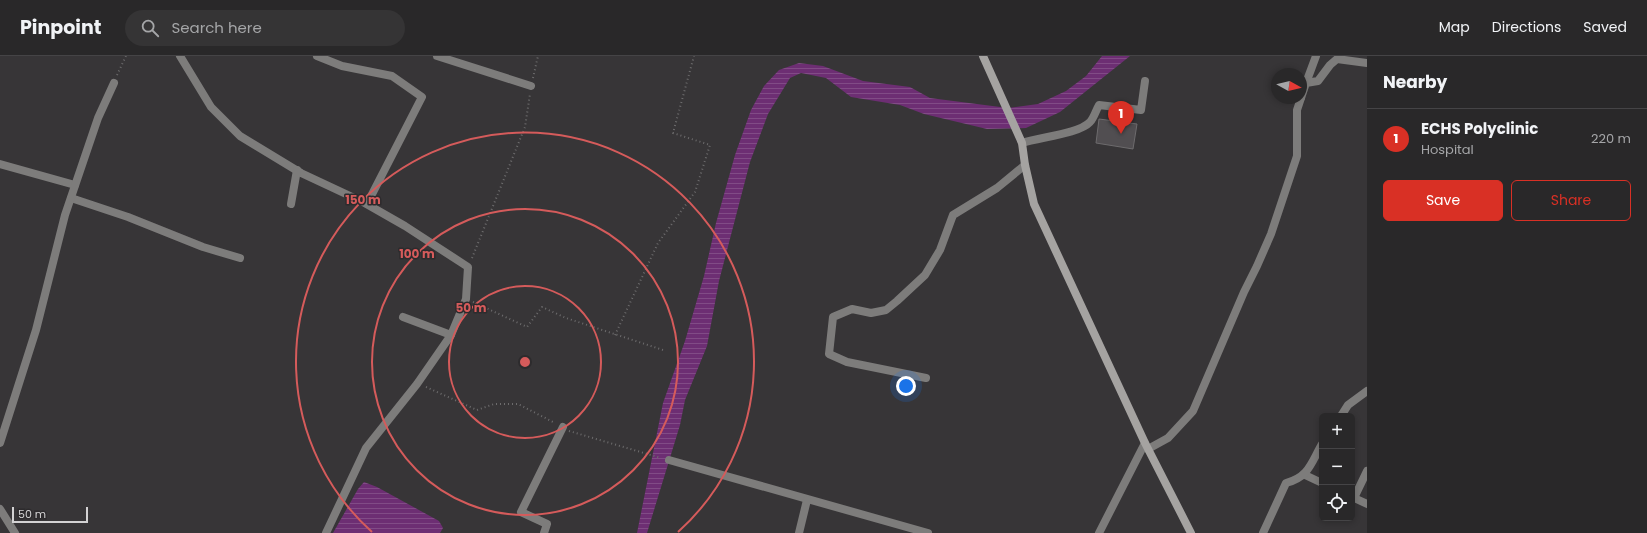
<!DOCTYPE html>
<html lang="en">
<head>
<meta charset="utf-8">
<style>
	:root { --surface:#292829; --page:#353435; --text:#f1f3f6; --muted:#a5a6a8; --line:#454446; --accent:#d93025 }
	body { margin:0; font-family:Poppins,sans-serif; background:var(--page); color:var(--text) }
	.controls { position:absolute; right:12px; bottom:12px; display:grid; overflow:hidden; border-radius:6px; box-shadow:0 2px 6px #0003 }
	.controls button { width:36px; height:36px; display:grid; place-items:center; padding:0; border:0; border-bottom:1px solid var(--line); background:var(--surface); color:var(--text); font:20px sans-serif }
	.compass { position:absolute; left:1271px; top:12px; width:36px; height:36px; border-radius:50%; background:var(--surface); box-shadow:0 2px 6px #0003; rotate:98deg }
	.scale { position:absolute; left:12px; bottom:10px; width:76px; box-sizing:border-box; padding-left:4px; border:2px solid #d3d2d3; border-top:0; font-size:11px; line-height:14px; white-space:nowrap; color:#d3d2d3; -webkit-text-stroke:3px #2d2b2d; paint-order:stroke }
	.you { position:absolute; left:906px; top:330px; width:14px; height:14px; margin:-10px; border:3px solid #fff; border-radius:50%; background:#1a73e8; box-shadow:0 0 0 6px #1a73e833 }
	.badge { display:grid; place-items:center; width:26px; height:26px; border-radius:50%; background:var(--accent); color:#fff; font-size:13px; font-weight:700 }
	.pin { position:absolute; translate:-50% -33px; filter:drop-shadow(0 1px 2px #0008) }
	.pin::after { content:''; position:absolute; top:21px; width:14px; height:12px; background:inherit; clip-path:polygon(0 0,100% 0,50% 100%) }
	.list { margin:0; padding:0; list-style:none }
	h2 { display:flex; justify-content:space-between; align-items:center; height:52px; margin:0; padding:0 16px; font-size:17px }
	h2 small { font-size:13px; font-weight:400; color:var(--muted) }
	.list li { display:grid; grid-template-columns:26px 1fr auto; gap:12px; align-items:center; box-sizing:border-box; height:60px; padding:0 16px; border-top:1px solid var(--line) }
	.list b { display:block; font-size:15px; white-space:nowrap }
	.list p { margin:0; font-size:13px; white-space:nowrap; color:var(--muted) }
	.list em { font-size:13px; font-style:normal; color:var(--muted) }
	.actions { display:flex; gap:8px; padding:12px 16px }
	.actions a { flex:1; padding:9px 0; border:1px solid var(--accent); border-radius:6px; text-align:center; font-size:14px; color:var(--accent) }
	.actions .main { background:var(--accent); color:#fff }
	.icon { flex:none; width:22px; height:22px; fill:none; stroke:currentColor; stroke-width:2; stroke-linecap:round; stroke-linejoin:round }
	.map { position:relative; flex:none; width:1367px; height:477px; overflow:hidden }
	header { display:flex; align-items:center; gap:24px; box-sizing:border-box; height:56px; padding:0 20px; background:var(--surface); border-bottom:1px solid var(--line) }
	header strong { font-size:19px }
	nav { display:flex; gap:22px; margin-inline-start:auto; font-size:14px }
	.search { width:280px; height:36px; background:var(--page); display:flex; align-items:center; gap:10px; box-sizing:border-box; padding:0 14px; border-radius:22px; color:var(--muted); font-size:15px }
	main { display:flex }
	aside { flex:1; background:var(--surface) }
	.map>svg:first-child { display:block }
	.water { fill:url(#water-rules) }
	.building { fill:#514e51; stroke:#6d6b6d }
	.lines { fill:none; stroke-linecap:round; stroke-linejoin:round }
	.path { stroke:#6d6c6d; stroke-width:2; stroke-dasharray:1 3; stroke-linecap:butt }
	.street { stroke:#7d7c7b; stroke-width:8 }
	.secondary { stroke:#a5a3a1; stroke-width:8 }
	.ring { fill:none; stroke:#d55b5b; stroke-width:2 }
	.centre { fill:#d55b5b; stroke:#2d2b2d; stroke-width:2 }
	.ring-label { font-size:12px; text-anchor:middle; font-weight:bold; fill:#d55b5b; stroke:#2d2b2d; stroke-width:3; stroke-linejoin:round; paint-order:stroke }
</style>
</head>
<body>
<header>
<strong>Pinpoint</strong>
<div class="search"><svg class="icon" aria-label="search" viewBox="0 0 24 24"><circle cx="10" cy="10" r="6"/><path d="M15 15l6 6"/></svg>Search here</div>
<nav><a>Map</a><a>Directions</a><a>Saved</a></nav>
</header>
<main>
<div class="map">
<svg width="1367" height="477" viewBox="0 0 1367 477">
	<defs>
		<pattern id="water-rules" width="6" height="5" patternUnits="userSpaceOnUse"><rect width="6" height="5" fill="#6d2e73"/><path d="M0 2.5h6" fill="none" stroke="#814b86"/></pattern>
	</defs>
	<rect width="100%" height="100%" fill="#373537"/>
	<!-- water -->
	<g class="water">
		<path d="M1102,0H1130L1060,56L1026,72L987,73L924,58L900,49L851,41L826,22L801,17L790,22L768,58L750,106L719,225L707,290L685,344L680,369L647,477H637L663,347L685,285L704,220L716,167L735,99L751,54L764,30L779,14L799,7L823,10L863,25L910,31L930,42L1008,52L1038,48L1066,35L1086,20Z"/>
		<path d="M364,426L377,431L439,465L443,472L440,477H333L358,433Z"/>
	</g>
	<!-- building -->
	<path class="building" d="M1099,63L1137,68L1133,93L1096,87Z"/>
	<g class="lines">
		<!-- path -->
		<g class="path">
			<path d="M117,19L126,0"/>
			<path d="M533,22L538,0"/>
			<path d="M472,202L525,71L530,38"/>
			<path d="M473,246L527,271L542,251L566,262L663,294"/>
			<path d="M615,279L658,187L695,136L710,89L673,77L694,0"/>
			<path d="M426,331L477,354L494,348H518L555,367"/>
			<path d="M569,375L661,402"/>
		</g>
		<!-- street -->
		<g class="street">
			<path d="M180,0L211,51L240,80L301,117L363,146L405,170L468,211L466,243L451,279L417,328L366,392L326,477"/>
			<path d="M317,0L342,10L392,20L422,41L367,148"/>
			<path d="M437,0L531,30"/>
			<path d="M1306,27L1316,0"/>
			<path d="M1301,42L1306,27L1318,25L1330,9L1337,3L1367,7"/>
			<path d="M1022,87C1039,81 1079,78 1090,66C1094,62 1096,54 1099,49L1141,54L1145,25"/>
			<path d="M0,108L75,129"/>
			<path d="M71,142L128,161L203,191L240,202"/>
			<path d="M291,148L297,114"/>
			<path d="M403,261L451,279"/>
			<path d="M926,322L847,306L829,298L833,261L852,253L871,257L886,254L897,245L925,219L940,194L953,159L997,132L1025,109"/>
			<path d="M1341,360L1348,349L1367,335"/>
			<path d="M0,387L36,274L65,159L98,62L114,27"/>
			<path d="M1148,393L1168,382L1193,355L1244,236L1257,210L1271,178L1297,100V54L1301,42"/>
			<path d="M669,404L928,477"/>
			<path d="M1305,419L1322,427"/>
			<path d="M1352,441L1367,448"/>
			<path d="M1354,442L1367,415"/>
			<path d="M0,453L15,477"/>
			<path d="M544,477L547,468L521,456L563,371"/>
			<path d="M799,477L807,444"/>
			<path d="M1099,477L1145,387"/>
			<path d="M1263,477L1286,427C1309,421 1311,407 1322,388"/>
		</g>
		<!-- secondary -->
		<path class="secondary" d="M983,0L1022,87L1025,109L1034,148L1145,387L1191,477"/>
	</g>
	<!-- distance rings -->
	<g class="ring">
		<circle cx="525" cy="306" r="76"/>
		<circle cx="525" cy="306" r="153"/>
		<path d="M372 476A229 229 0 1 1 678 476"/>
	</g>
	<circle cx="525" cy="306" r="6" class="centre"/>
	<g class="ring-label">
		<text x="363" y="148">150 m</text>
		<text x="417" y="202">100 m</text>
		<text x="471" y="256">50 m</text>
	</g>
</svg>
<div class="controls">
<button>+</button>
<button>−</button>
<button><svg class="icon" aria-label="locate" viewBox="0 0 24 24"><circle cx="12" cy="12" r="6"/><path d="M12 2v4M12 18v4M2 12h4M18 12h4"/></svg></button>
</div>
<svg class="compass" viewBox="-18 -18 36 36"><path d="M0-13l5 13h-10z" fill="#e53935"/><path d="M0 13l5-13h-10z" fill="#a5a6a8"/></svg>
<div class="scale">50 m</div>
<div class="you"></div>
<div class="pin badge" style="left:1121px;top:78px">1</div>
</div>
<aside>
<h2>Nearby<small></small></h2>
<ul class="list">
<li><span class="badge">1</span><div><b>ECHS Polyclinic</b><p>Hospital</p></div><em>220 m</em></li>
</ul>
<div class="actions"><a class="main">Save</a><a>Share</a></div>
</aside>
</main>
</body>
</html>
